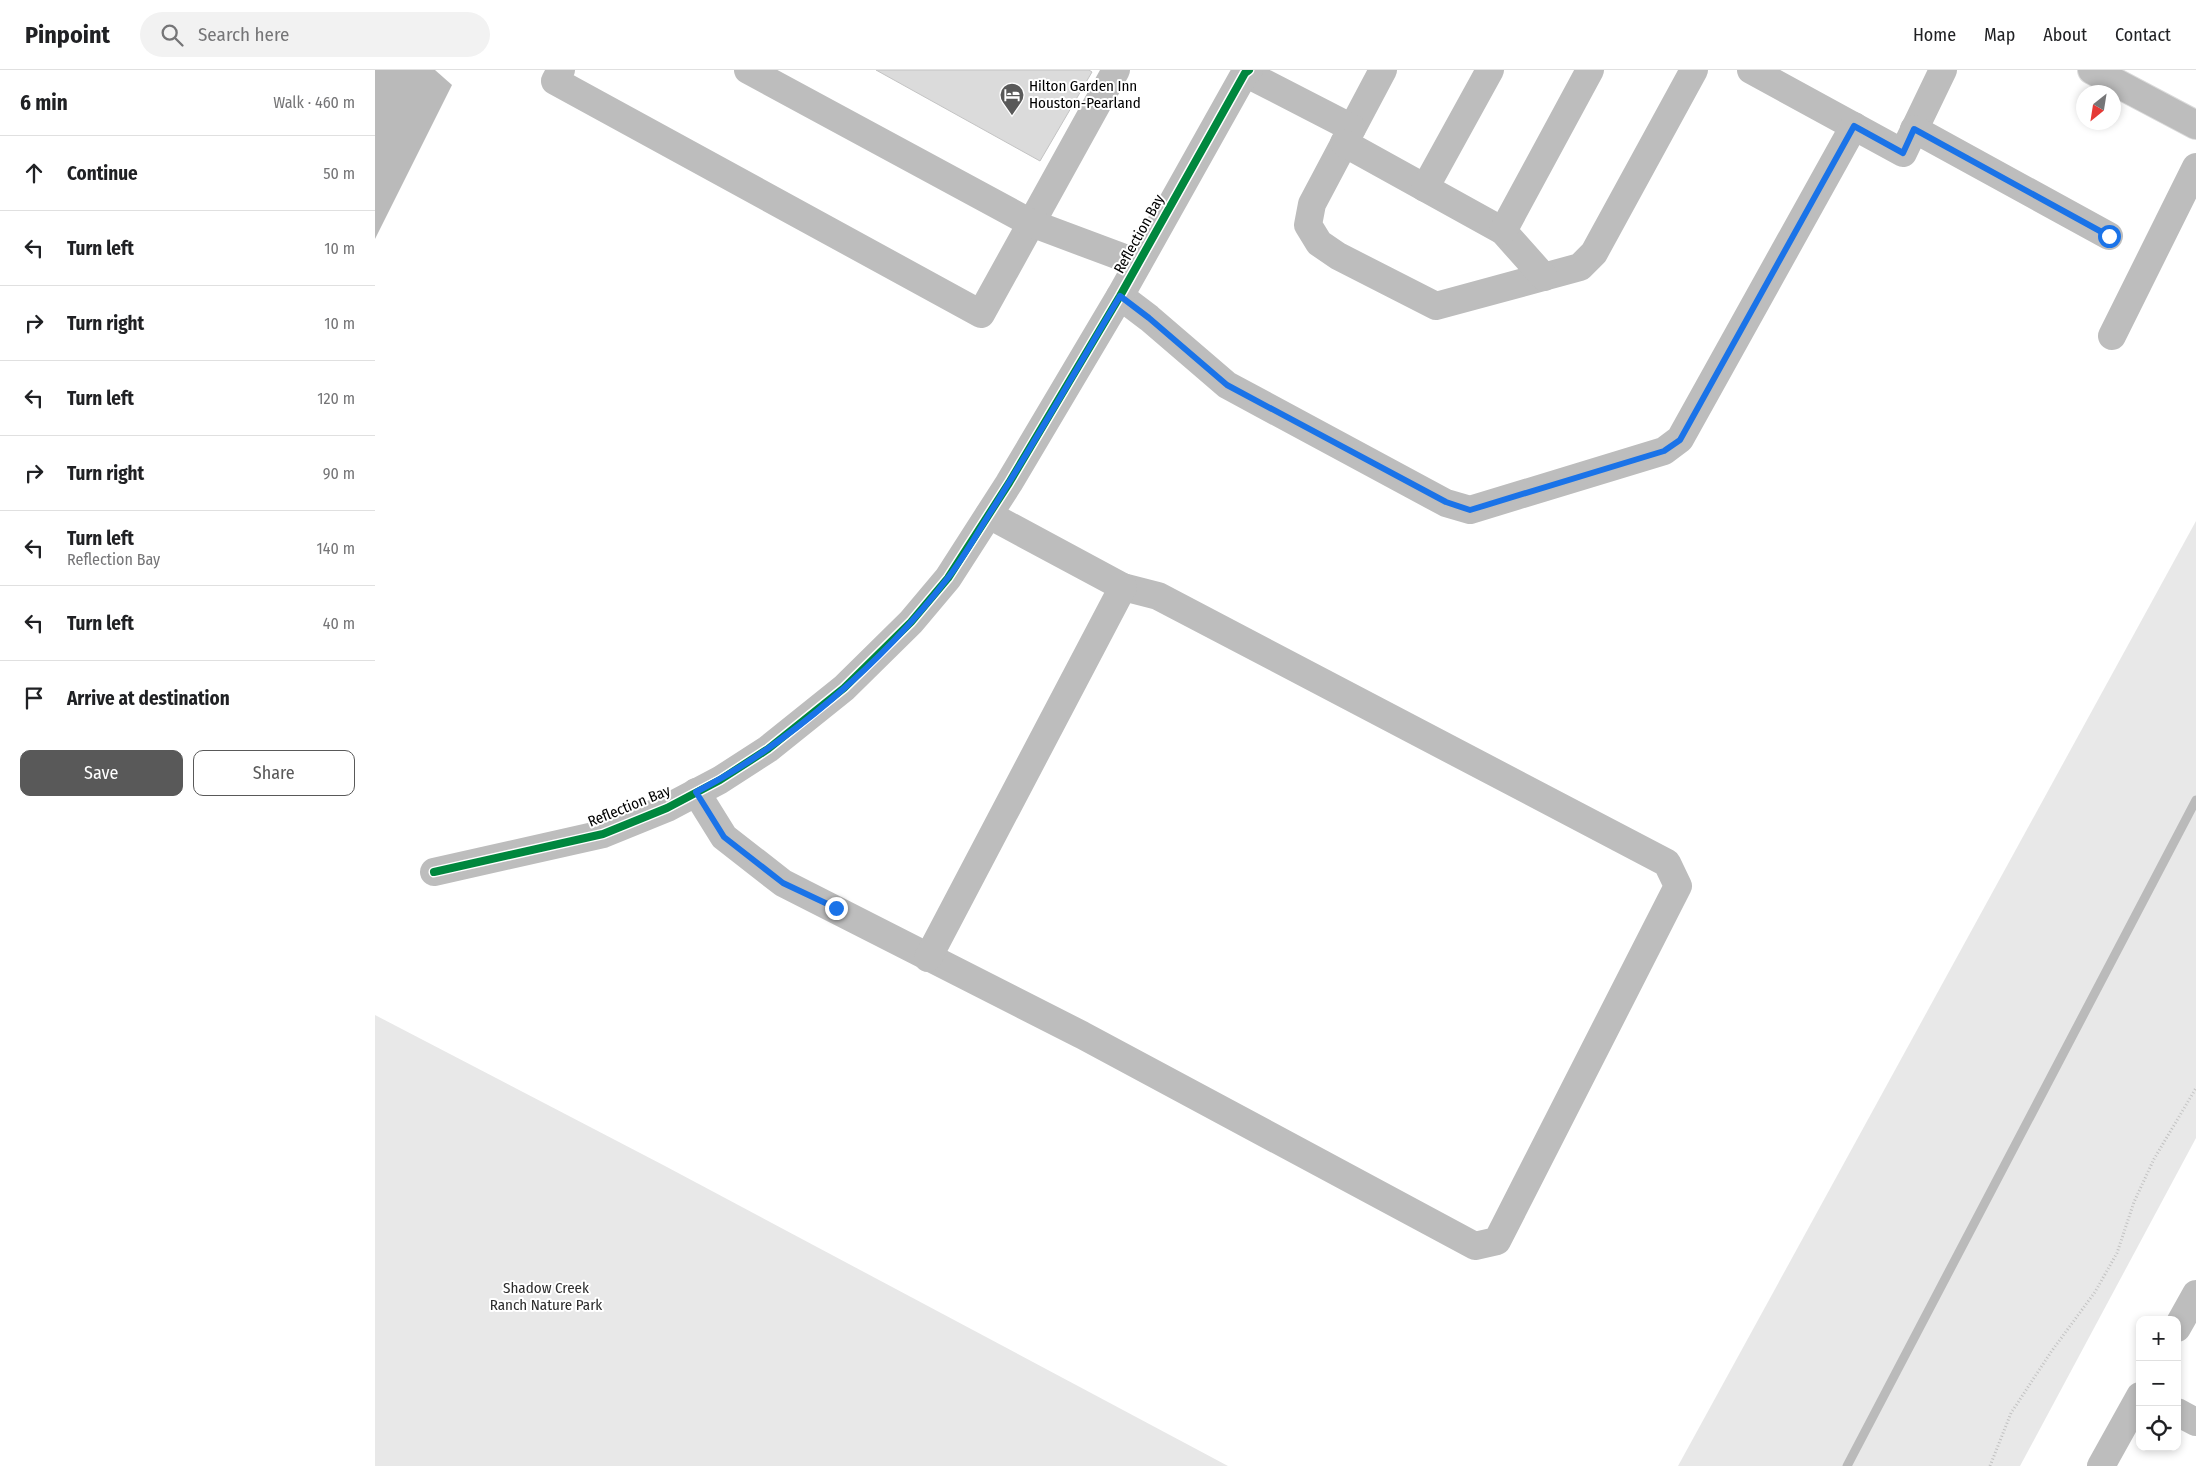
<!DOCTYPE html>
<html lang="en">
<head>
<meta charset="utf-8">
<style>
	:root { --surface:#fff; --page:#f2f2f2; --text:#202124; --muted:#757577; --line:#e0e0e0; --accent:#595959 }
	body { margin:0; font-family:"Fira Sans Condensed",sans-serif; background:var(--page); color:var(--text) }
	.controls { position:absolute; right:15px; bottom:15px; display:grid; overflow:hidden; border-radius:10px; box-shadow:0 2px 8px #0003 }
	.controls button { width:45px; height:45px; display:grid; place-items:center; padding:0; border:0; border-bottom:1px solid var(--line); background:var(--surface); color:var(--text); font:25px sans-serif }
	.compass { position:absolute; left:1701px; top:15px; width:45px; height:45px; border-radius:50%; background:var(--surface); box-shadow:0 2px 8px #0003; rotate:210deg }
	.stop { position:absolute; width:15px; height:15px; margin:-11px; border:4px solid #1a73e8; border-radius:50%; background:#fff }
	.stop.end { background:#1a73e8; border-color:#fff; box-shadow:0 1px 5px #0008 }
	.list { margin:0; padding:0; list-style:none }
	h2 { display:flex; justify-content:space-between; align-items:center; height:65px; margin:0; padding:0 20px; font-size:21px }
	h2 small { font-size:16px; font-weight:400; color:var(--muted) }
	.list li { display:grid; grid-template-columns:32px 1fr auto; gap:15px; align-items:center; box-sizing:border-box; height:75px; padding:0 20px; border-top:1px solid var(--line) }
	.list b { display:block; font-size:19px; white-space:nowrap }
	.list p { margin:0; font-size:16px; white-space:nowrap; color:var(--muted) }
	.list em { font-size:16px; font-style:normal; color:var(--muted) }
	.actions { display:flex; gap:10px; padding:15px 20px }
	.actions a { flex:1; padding:11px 0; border:1px solid var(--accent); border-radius:10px; text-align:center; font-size:18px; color:var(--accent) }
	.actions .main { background:var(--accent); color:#fff }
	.icon { flex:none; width:28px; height:28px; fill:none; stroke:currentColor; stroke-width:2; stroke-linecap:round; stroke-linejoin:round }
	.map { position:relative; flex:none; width:1821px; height:1396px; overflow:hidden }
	header { display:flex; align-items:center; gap:30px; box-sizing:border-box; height:70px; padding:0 25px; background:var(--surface); border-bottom:1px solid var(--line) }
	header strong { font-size:24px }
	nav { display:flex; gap:28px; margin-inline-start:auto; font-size:18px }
	.search { width:350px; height:45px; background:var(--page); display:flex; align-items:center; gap:12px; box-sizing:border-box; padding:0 18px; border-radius:28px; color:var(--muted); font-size:19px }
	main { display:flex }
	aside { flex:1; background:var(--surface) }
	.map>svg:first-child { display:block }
	.green { fill:#e8e8e8 }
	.water { fill:#bababa }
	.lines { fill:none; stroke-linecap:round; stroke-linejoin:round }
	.stream { stroke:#bababa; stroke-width:9 }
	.building { fill:#dbdbdb; stroke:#c3c3c3 }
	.major-casing { stroke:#dbdbdb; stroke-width:30 }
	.path { stroke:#c2c2c2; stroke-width:3; stroke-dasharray:1 2.5; stroke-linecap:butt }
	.minor { stroke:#bdbdbd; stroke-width:28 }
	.major { stroke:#bdbdbd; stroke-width:28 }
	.cycleway-casing { stroke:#fff; stroke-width:11 }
	.cycleway { stroke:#00873e; stroke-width:8 }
	.route { stroke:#1a73e8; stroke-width:6 }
	.labels { text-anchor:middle; stroke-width:4; stroke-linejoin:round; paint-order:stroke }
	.poi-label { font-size:15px; fill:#000; stroke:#fff; text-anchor:start }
	.street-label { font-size:15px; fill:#000; stroke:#fff }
	.park-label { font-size:15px; fill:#2c2c2c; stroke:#fff }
</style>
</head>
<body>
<header>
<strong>Pinpoint</strong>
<div class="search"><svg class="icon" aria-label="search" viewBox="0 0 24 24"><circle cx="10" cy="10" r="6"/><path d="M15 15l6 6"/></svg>Search here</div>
<nav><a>Home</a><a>Map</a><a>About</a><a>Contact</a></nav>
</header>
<main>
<aside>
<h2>6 min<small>Walk · 460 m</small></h2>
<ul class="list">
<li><svg class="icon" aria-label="ahead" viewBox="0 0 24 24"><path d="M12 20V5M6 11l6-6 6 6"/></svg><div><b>Continue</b></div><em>50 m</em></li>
<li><svg class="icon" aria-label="left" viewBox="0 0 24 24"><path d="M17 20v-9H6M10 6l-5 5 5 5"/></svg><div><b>Turn left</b></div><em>10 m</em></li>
<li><svg class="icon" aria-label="right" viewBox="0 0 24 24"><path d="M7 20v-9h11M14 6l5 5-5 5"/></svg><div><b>Turn right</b></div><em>10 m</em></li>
<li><svg class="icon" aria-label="left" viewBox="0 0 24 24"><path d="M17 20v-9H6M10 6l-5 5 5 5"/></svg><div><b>Turn left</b></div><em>120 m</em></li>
<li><svg class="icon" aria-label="right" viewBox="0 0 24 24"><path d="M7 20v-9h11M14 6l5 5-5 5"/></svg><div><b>Turn right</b></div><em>90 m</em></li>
<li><svg class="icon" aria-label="left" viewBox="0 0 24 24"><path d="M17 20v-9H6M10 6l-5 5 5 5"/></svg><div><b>Turn left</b><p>Reflection Bay</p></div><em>140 m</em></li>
<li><svg class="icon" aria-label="left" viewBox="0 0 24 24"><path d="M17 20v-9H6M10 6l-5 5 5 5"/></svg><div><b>Turn left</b></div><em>40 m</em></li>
<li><svg class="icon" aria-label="arrive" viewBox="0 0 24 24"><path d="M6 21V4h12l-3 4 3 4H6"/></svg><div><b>Arrive at destination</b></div></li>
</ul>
<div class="actions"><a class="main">Save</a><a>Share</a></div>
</aside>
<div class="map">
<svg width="1821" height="1396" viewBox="0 0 1821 1396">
	<rect width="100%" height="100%" fill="#fff"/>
	<!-- green -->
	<g class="green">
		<path d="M1821,451V1068L1645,1396H1303Z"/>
		<path d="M0,945L290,1096L853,1396H0Z"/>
	</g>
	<!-- water -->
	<path class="water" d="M0,0H60L77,15L0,169Z"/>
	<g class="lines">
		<!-- stream -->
		<path class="stream" d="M1472,1396L1821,730"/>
	</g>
	<!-- building -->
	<path class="building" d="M501,0H714L717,2L665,91Z"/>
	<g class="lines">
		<defs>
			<path id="major" d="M1717,0L1821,55"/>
		</defs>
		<!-- major casing -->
		<use href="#major" class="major-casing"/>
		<!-- path -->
		<path class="path" d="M1615,1396L1636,1343L1676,1282L1720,1222L1742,1183L1759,1132L1779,1089L1821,1018"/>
		<!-- minor -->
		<g class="minor">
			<path d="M186,0L180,11L606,244L741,0"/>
			<path d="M373,0L656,153L763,193"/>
			<path d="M1008,0L937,134L933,155L944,173L963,186L1061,236L1205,197L1219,183L1319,0"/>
			<path d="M1376,0L1528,83L1568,0"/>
			<path d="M870,3L977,58"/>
			<path d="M1539,59L1734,166"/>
			<path d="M969,73L1128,161L1169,207"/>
			<path d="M1050,118L1115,0"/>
			<path d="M1128,161L1215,0"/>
			<path d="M745,226L774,248L852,315L1071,433L1095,440L1289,381L1305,369L1479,56"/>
			<path d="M1737,266L1821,97"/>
			<path d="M321,722L349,767L408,813L707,965L1100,1176L1122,1171L1303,816L1292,793L783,526L748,517"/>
			<path d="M59,802L228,764L292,738L345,710L393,679L469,618L536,552L573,508L634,413L745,226L870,3L874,0"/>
			<path d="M553,888L748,517L614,445"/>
			<path d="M1802,1258L1821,1224"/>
			<path d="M1802,1342L1821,1352"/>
			<path d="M1726,1396L1765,1326"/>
		</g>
		<!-- major -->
		<use href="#major" class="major"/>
		<defs>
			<path id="cycleway" d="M59,802L228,764L292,738L345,710L393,679L469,618L536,552L573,508L634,413L745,226L870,3L874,0"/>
		</defs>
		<!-- cycleway casing -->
		<use href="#cycleway" class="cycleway-casing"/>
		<!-- cycleway -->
		<use href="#cycleway" class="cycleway"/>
	</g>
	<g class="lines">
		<!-- route -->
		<path class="route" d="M461,838L408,813L349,767L321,722C414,674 508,592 572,509C588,489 601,465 615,443C660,372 702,298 745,226L774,248L852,315L1071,432L1095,440L1289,381L1305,370L1479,56L1528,83L1539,59L1734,166"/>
	</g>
	<!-- icons -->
	<defs>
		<symbol id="hotel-pin" viewBox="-11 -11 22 30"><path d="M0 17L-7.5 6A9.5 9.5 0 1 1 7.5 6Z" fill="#595959" stroke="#fff"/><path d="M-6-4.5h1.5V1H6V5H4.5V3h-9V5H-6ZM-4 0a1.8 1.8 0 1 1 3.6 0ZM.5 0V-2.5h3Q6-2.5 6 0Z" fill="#fff"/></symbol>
	</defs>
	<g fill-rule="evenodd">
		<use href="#hotel-pin" x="623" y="11" width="28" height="38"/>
	</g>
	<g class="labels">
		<!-- poi labels -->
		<g class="poi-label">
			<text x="654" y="21">Hilton Garden Inn<tspan x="654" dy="17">Houston-Pearland</tspan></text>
		</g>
		<!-- street labels -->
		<g class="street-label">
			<text transform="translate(764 164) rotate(-61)" y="5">Reflection Bay</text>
			<text transform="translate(254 736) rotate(-22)" y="5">Reflection Bay</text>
		</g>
		<!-- park labels -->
		<g class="park-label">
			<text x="171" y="1223">Shadow Creek<tspan x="171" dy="17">Ranch Nature Park</tspan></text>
		</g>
	</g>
</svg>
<div class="controls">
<button>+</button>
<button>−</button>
<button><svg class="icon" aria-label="locate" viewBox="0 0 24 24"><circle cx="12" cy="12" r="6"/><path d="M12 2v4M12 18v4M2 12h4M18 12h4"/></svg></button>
</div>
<svg class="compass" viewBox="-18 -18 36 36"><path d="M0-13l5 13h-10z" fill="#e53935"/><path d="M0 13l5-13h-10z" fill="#757577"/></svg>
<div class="stop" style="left:1734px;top:166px"></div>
<div class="stop end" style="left:461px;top:838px"></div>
</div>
</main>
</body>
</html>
